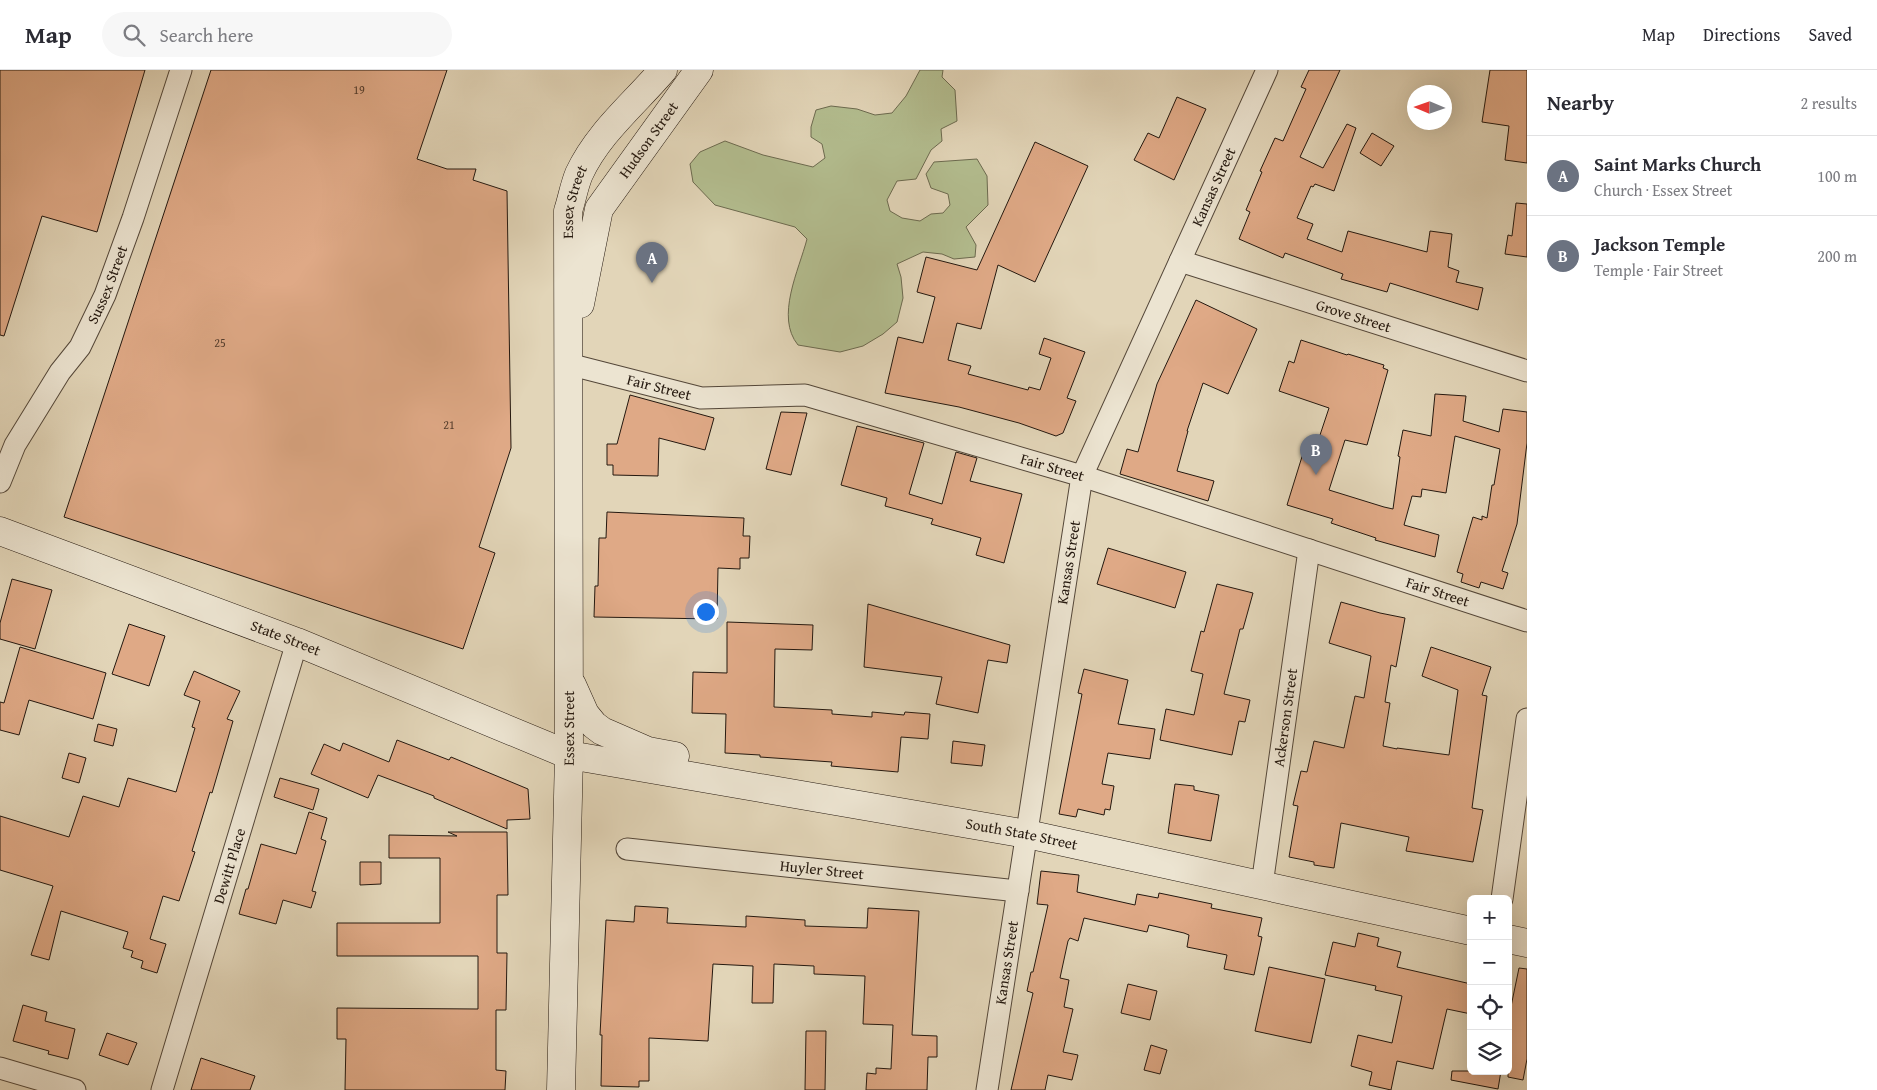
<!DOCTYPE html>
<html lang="en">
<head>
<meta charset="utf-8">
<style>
	:root { --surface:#fff; --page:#f7f7f7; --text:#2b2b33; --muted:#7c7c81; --line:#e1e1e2; --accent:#1a73e8 }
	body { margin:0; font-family:"Gentium Book Plus",serif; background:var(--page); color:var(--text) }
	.controls { position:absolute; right:15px; bottom:15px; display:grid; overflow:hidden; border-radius:8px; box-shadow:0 5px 20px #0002 }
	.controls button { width:45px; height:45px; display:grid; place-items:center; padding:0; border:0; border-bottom:1px solid var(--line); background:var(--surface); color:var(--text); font:25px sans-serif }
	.compass { position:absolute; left:1407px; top:15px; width:45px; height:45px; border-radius:50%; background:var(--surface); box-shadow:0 5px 20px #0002; rotate:272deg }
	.you { position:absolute; left:705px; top:541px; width:18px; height:18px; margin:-12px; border:4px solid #fff; border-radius:50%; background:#1a73e8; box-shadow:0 0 0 8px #1a73e833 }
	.badge { display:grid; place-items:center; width:32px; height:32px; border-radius:50%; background:var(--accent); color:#fff; font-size:16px; font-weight:700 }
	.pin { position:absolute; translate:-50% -41px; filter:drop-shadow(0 1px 2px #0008) }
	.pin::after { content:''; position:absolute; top:26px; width:18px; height:15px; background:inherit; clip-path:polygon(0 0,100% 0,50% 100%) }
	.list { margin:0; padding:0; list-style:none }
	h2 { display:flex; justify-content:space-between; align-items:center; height:65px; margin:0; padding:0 20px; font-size:21px }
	h2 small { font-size:16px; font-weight:400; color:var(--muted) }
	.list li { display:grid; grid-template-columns:32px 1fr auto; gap:15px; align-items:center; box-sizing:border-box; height:80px; padding:0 20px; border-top:1px solid var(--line) }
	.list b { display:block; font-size:19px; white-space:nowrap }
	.list p { margin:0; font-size:16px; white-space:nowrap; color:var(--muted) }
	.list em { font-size:16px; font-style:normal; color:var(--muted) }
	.icon { flex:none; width:28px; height:28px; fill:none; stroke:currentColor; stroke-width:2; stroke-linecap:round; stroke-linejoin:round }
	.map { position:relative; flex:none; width:1527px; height:1020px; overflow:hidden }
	header { display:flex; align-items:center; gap:30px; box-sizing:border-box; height:70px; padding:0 25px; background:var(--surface); border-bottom:1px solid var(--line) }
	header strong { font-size:24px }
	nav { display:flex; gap:28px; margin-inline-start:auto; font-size:18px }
	.search { width:350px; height:45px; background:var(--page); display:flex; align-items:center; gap:12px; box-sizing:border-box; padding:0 18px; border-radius:28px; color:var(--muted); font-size:19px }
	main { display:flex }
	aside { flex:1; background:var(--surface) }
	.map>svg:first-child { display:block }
	.green { fill:#b3bd8f; stroke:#6c6a4f }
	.building { fill:#dfa986; stroke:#24180f }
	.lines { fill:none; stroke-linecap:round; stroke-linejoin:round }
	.street-casing { stroke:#544739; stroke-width:23 }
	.secondary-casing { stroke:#24180f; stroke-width:29 }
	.street { stroke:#ece4d1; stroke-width:21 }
	.secondary { stroke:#ece4d1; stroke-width:28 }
	.labels { text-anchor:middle; stroke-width:4; stroke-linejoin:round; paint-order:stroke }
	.number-label { font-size:12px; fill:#533c2d }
	.street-label { font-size:15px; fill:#24180f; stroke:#ece4d1 }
</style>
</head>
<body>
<header>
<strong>Map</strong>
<div class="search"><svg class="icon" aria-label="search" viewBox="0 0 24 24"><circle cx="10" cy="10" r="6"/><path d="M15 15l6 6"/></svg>Search here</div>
<nav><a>Map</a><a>Directions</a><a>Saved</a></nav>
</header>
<main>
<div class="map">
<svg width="1527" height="1020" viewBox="0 0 1527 1020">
	<rect width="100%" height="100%" fill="#e2d5b8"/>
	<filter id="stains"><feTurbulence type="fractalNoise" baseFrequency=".004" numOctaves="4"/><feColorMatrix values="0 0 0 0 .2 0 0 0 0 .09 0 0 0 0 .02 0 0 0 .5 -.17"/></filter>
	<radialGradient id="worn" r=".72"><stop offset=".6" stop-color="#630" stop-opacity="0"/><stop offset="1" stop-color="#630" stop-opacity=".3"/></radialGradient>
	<!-- green -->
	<path class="green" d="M920,0H943L942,7L955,20L957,51L941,59L942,71L931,80L916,109L897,111L887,130L890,141L902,148L920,151L931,144L943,143L950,135L948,124L931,118L926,104L934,92L977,89L987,106L988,135L966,157L976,175L975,187L954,189L942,184L923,182L897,194L901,207L903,228L897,252L883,264L863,276L840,282L798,275C775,247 799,200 807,169L795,157L715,135L693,112L690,94L700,82L725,71L763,85L813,97L825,88L822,74L811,67V57L816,40L831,36L857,39L875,45L892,43L906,26Z"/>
	<!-- building -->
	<g class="building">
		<path d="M0,0H145L97,162L42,146L4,266L0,265Z"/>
		<path d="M211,0H447L417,89L447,99H476L473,110L507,121L511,378L479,477L495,483L463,579L64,447Z"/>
		<path d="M1309,0H1340L1300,87L1323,98L1347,54L1356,58L1334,121L1315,114L1313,117L1311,116L1297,148L1313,154L1307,169L1342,182L1348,161L1427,182L1430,161L1452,164L1448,197L1459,201L1456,212L1483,218L1478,240L1390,213L1387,222L1341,209L1343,204L1285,183L1283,188L1239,169L1250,142L1246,140L1262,102L1260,101L1275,68L1283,71L1306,19L1301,17Z"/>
		<path d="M1490,0H1527V93L1505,90L1509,56L1482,52Z"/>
		<path d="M1177,27L1206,39L1174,110L1134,90L1148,63L1159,68Z"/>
		<path d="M1372,63L1394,76L1381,96L1360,83Z"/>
		<path d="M1035,72L1088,96L1035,212L998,195L981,259L957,253L948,290L971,296L968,304L1028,320L1029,317L1040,320L1051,288L1039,284L1044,268L1085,282L1067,328L1076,331L1063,363L1056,366L1019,353L959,337L885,323L898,267L923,273L935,227L917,222L926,187L977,200Z"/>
		<path d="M1516,133L1527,134V187L1505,184L1508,165L1512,166Z"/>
		<path d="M1196,230L1257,259L1228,324L1203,313L1187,361H1188L1177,401L1214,411L1208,431L1120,404L1127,379L1138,382L1157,314Z"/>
		<path d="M1301,270L1347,285L1348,284L1384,295L1383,298L1388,300L1367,375L1345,370L1329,420L1384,437L1393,439L1400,387L1398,386L1403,360L1431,366L1435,324L1466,326L1463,351L1499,362L1503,339L1527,342V373L1517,454L1502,501L1508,503L1503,519L1481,512L1479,518L1461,512L1463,504L1457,502L1473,447L1482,450V446L1487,448L1492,415H1494L1500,379L1455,366L1446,423L1422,419L1421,427L1412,426L1404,455L1439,465L1435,487L1375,470L1376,468L1331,453L1333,449L1287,435L1305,377L1315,380L1329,338L1279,321L1289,291L1294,293Z"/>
		<path d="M630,325L714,348L705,380L659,368L658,406L613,405V395H607V374H617Z"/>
		<path d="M781,342L807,343L791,405L766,399Z"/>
		<path d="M857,356L924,373L909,424L942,434L956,382L977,388L970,411L1022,424L1004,493L976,485L981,468L931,454L933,449L885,436L887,428L841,415Z"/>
		<path d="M607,442L744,448L743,466H750L749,488H740V499L718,498L717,549L594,547L595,516H598L599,468H606Z"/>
		<path d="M1108,478L1186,502L1175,538L1097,514Z"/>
		<path d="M12,509L52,520L35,579L0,569V553Z"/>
		<path d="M1217,514L1253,523L1243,559H1240L1224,624L1250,630L1245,652L1239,651L1232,685L1160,670L1166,639L1194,645L1203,604L1191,601L1201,561L1204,562Z"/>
		<path d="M1341,532L1380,543L1405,548L1396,597L1391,595L1385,632L1390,633L1383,676L1397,679V678L1449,685L1458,620L1422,606L1431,577L1491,597L1482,625L1487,626L1472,738L1483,740L1473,792L1406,781L1409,767L1341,753L1334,798L1314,795V792L1289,787L1298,736L1293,735L1301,701L1307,702L1314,671L1344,678L1355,626L1364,628L1371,586L1329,573Z"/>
		<path d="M868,534L1010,575L1007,593L988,590L978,643L936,634L942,607L864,597Z"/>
		<path d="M727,552L813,555L812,580L775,579L774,637L832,640V644L872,647V642L904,645L905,642L930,644L928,669L901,667L898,702L831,696L832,692L760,687V685L725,683L726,644L692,643L693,602L727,603Z"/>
		<path d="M129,554L165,566L149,616L112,604Z"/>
		<path d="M20,577L106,603L93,649L29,630L19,665L0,660V632L4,633Z"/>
		<path d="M1084,599L1128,610L1118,654L1155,659L1150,689L1108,683L1102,714L1114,716L1110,740L1105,739L1104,745L1078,739L1076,747L1059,744L1082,624L1078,623Z"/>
		<path d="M194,601L240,621L227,649L233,651L212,723L210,722L192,781L195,782L179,831L163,826L150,869L166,874L157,903L141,898L143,891L131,887L133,881L123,878L128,862L61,841L49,890L31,885L53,816L0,800V746L69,767L83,726L119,737L128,708L176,722L195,658L192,657L200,631L184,625Z"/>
		<path d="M98,654L117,659L113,676L94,671Z"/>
		<path d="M397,670L449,690L451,687L528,719L530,749L507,750V759L434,728V726L378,705L368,728L311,704L324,674L340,681L343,673L389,692Z"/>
		<path d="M953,671L985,675L982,696L951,693Z"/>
		<path d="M69,683L86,688L79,713L62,708Z"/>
		<path d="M280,708L319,719L313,740L274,727Z"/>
		<path d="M1175,714L1194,716V720L1219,725L1211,771L1168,763Z"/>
		<path d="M309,742L327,748L321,769L326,771L312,821L316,822L311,838L283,830L276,854L239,844L246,819H248L261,774L296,784Z"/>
		<path d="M448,762H507L508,825H497V883H507L506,940H496V1000L506,1001L505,1020H345L346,969H337V938L478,939V886H337V853H440V788H389V765L457,766Z"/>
		<path d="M360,792H381V814L360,815Z"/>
		<path d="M1041,801L1079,805L1077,822L1135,835L1137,824L1158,828L1159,823L1212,834L1211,838L1262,848L1258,866L1262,867L1254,905L1224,899L1227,885L1187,877L1189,865L1184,863L1149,855L1147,862L1084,848L1078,871L1070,868L1068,871L1060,908L1069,910L1064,937L1073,939L1063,982L1078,985L1072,1010L1048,1005L1045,1020H1011L1033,923L1027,921L1031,902H1033L1048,835L1037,834Z"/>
		<path d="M635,836L668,838L667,853L746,857V846L805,850V856L867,858L868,838L919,841L912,965L937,966V987H928L927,1020H866L867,1003L876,1004V998L891,999L893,955L863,954L865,906L814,904V896L774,894L773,933H752L753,896L713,894L708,971L649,968V1011H639V1017L601,1016L602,965H600L606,850L634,852Z"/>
		<path d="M1358,863L1379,868L1377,876L1401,882L1397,897L1471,914V944L1447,939L1433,999L1397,991L1391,1020L1369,1015L1372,1002L1351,996L1358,965L1392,973L1402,926L1375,920L1376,916L1325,905L1333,872L1355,877Z"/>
		<path d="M1269,897L1325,909L1311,973L1255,961Z"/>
		<path d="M1519,898L1527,899V989L1523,1010L1508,1007V951Z"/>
		<path d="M1128,914L1157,921L1150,950L1121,943Z"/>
		<path d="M23,935L47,942L45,951L75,959L68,989L48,984L49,981L13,971Z"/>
		<path d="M806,961H826L825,1020H805Z"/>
		<path d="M107,963L137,973L128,995L99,985Z"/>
		<path d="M1151,975L1167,980L1160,1004L1144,1000Z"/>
		<path d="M201,988L255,1006L250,1020H191Z"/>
		<path d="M1452,1001H1501L1498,1019L1451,1010Z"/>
	</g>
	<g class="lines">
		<defs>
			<g id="street">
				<path id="s1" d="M1180,191L1527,301"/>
				<path id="s2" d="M568,294L701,328L805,325L1082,406L1527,551"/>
				<path id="s3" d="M0,412L15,375L60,302L80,277L105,225L133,148L181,0"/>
				<path id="s4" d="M627,779L1018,821"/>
				<path id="s5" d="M1262,815L1309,480"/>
				<path d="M1502,829L1527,649"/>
				<path d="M0,998L75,1020"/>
				<path id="s6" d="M162,1020L297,572"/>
				<path id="s7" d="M987,1020L1082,406L1267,0"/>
			</g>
			<g id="secondary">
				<path id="s8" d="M580,234L599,139L699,0"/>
				<path id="s9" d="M0,461L297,572L569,685L1027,764L1471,861"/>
				<path d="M572,615L585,644L594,655L602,661L648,681L675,686"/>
				<path d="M1508,869L1527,873"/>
				<path id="s10" d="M561,1020L569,685L568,141C572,129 574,116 579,104C598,63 634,34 663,0"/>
			</g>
		</defs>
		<!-- street casing -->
		<use href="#street" class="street-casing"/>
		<!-- secondary casing -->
		<use href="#secondary" class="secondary-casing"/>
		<!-- street -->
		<use href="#street" class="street"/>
		<!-- secondary -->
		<use href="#secondary" class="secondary"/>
	</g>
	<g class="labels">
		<!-- number labels -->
		<g class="number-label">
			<text x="359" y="24">19</text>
			<text x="220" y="277">25</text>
			<text x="449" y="359">21</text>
		</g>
		<!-- street labels -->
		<g class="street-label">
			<text dy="5" stroke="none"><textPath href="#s8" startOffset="182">Hudson Street</textPath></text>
			<text dy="5" stroke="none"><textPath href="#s7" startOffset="939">Kansas Street</textPath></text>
			<text dy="5" stroke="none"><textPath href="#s10" startOffset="889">Essex Street</textPath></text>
			<text dy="5" stroke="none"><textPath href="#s3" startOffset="226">Sussex Street</textPath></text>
			<text dy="5" stroke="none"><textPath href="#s1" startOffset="182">Grove Street</textPath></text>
			<text dy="5" stroke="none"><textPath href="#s2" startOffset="94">Fair Street</textPath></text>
			<text dy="5" stroke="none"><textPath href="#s2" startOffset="499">Fair Street</textPath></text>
			<text dy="5" stroke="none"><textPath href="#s7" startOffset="534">Kansas Street</textPath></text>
			<text dy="5" stroke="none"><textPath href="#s2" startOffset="904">Fair Street</textPath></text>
			<text dy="5" stroke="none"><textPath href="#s9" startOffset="305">State Street</textPath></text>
			<text dy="5" stroke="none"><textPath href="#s5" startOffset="169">Ackerson Street</textPath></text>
			<text dy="5" stroke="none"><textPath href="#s10" startOffset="362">Essex Street</textPath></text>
			<text dy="5" stroke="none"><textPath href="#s9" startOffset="1071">South State Street</textPath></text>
			<text dy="5" stroke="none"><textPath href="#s6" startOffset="234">Dewitt Place</textPath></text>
			<text dy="5" stroke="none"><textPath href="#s4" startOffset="196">Huyler Street</textPath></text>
			<text dy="5" stroke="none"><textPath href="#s7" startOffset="129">Kansas Street</textPath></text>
		</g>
	</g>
	<rect width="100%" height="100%" filter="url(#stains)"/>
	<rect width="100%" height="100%" fill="url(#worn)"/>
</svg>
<div class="controls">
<button>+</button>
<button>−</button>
<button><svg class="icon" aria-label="locate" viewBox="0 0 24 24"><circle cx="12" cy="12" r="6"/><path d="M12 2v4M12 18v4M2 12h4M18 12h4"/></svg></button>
<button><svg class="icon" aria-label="layers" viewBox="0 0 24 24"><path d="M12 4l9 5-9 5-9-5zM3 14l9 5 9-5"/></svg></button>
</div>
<svg class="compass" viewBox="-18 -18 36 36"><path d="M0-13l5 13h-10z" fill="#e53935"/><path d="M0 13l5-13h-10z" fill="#7c7c81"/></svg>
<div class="you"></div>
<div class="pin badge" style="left:652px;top:213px;background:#6b7280">A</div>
<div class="pin badge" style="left:1316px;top:405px;background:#6b7280">B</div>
</div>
<aside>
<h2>Nearby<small>2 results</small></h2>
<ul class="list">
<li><span class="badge" style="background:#6b7280">A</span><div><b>Saint Marks Church</b><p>Church · Essex Street</p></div><em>100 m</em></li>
<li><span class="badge" style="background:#6b7280">B</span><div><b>Jackson Temple</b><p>Temple · Fair Street</p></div><em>200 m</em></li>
</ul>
</aside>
</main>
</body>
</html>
